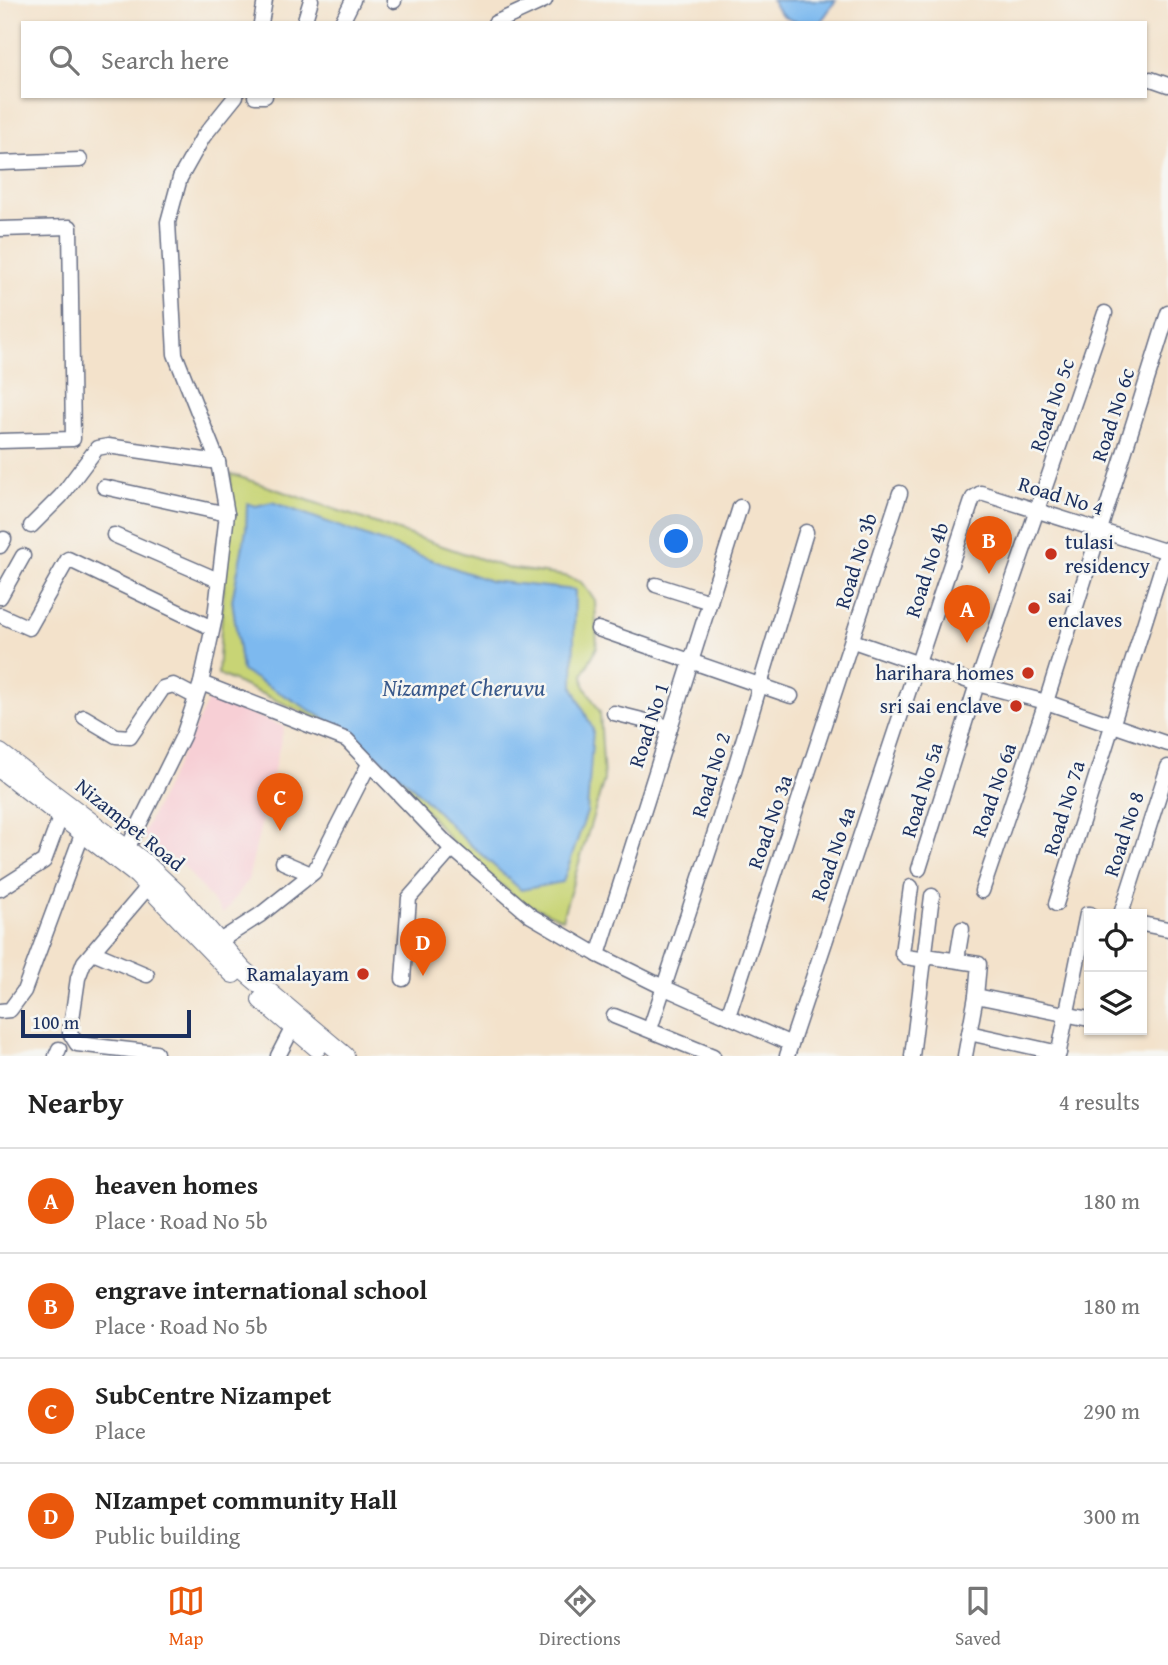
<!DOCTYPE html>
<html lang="en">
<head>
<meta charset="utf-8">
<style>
	:root { --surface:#fff; --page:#f2f2f2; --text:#222; --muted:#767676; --line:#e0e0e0; --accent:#ea580c }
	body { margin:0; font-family:"Gentium Book Plus",serif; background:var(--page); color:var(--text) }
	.controls { position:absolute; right:21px; bottom:21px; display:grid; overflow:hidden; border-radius:0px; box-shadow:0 2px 5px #0004 }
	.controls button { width:63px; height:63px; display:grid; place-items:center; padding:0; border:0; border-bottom:2px solid var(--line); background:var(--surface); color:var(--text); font:35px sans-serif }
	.scale { position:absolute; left:21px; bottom:18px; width:170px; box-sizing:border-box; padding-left:7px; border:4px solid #1b2f5e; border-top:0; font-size:19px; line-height:24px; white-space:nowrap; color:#1b2f5e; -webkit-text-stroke:5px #f6f6f2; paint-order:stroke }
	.you { position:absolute; left:677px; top:542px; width:24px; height:24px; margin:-18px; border:5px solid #fff; border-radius:50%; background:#1a73e8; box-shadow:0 0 0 10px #1a73e833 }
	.badge { display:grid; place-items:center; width:46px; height:46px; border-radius:50%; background:var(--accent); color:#fff; font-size:23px; font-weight:700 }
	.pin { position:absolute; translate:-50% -58px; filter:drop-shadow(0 2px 4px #0008) }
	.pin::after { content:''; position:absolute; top:37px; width:24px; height:21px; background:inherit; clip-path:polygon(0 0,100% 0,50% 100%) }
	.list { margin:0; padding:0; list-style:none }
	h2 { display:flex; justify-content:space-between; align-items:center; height:91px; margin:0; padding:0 28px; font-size:30px }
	h2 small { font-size:23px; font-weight:400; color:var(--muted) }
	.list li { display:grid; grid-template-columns:46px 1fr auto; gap:21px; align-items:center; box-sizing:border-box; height:105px; padding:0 28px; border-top:2px solid var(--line) }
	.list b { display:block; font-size:26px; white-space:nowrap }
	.list p { margin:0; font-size:23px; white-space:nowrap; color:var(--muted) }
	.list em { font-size:23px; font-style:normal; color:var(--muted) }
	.icon { flex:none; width:38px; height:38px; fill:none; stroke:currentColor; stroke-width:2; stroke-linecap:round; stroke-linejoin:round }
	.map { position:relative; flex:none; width:1168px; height:1056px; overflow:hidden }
	.search { position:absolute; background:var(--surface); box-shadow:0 2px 5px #0004; left:21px; right:21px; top:21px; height:77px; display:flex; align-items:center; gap:18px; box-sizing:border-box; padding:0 24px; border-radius:0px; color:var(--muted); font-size:26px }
	.sheet { height:511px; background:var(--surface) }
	nav { display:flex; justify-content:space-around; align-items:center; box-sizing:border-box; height:98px; border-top:2px solid var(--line); background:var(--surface); font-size:19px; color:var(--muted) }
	nav a { display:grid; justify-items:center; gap:4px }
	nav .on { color:var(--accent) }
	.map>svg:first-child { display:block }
	.built { fill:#f7cfd5 }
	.green { fill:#c8d475; stroke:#72826a; stroke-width:2 }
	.water { fill:#7db9ef; stroke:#4c74a6; stroke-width:2 }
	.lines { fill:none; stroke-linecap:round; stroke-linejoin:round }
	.minor-casing { stroke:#676e84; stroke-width:17 }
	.major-casing { stroke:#676e84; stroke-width:20 }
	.minor { stroke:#fff; stroke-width:14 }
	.major { stroke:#fff; stroke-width:18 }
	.poi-dot { fill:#c8321e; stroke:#f6f6f2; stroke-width:2.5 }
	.labels { text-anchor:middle; stroke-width:5; stroke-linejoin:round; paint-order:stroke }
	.street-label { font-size:21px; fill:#1b2f5e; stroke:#f6f6f2 }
	.poi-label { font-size:21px; fill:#1b2f5e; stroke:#f6f6f2; text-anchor:end }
	.water-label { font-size:23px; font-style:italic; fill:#38588a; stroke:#f6f6f2 }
</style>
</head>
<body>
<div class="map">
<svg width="1168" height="1056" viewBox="0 0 1168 1056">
	<rect width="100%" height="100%" fill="#f6f6f2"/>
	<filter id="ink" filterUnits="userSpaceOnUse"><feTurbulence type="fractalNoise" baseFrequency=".0143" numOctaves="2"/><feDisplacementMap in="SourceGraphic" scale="14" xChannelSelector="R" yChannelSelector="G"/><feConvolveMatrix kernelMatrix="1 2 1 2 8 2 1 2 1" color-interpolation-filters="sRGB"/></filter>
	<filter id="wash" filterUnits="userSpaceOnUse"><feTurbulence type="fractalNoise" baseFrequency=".00686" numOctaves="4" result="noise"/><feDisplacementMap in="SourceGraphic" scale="28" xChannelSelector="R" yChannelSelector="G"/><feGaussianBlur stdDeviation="1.57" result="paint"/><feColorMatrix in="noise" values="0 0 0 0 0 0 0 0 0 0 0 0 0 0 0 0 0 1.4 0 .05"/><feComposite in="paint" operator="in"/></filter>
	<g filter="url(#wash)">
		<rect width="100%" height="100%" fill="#f3e2cb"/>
		<!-- built -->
		<path class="built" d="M210,696L284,727L248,880L223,914L183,865L141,837Z"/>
		<!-- green -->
		<path class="green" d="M231,474L507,568L565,576L581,582L595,600L597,647L583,674L584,685L600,712L604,780L562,919L520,901L454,844L382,759L356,736L218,674Z"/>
		<!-- water -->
		<g class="water">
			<path d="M772,0H836L820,23C798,23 782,23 772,0Z"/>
			<path d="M272,502L490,581L575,590L573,687L593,730L587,812L563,882L521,890L464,839L414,788L353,735L242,671L232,600L246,530L247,503L256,506Z"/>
		</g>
	</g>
	<g filter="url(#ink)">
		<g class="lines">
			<defs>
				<g id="minor">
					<path d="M394,1V0"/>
					<path d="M342,22L353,0"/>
					<path d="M261,23L265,0"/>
					<path d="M304,23L311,0"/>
					<path d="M495,23L545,0"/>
					<path d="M1151,79L1168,85"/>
					<path d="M255,96H265"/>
					<path d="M0,163L80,160"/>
					<path d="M0,229L70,227L73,439L0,441"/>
					<path d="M104,487L227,514"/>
					<path d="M31,526L61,496L97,448L108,446L218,462"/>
					<path d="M114,535L218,580"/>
					<path d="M0,546L4,539"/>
					<path d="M656,585L710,602"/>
					<path d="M0,597L23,556"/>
					<path d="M0,615L29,628L68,559L212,628"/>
					<path d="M598,629L791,696"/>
					<path d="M853,641L977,684L1046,702L1168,744"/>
					<path d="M201,683L347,740L447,844L531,916L598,955L665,988L791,1044"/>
					<path d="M614,713L670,727"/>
					<path d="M84,717L116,736L130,737L163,688L173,685L196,697"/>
					<path d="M127,849L183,736L201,683L215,617L227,514L218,462L175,354L168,222L180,178L203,137L236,96"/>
					<path d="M283,862L311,874"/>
					<path d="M919,869L977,684L1105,313"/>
					<path d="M148,887L84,962L78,978L70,1033L77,1044L156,1053"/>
					<path d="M911,887L902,953L906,957L926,960"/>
					<path d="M0,889L44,861L61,815"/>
					<path d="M982,891L1046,702L1168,313"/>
					<path d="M1056,904L1168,548"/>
					<path d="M1121,914L1168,767"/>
					<path d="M1142,924L1168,929"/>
					<path d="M218,942L260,915L314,872L367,768"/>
					<path d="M93,952L147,975"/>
					<path d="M598,955L740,507"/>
					<path d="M926,956L979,964L976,996"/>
					<path d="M957,959L962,929"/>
					<path d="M403,979L409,898L452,849"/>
					<path d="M0,1011L10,1010L24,991L83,832"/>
					<path d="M614,1016L713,1056"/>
					<path d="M728,1016L900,493"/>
					<path d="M650,1029L721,814L806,532"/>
					<path d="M969,1033L1059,1053"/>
					<path d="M56,1056L59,1049"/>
					<path d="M278,1056L292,1029"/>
					<path d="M787,1056L973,498L981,493L1168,552"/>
					<path d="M912,1056L932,896"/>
					<path d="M965,1056L976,996L1089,1019"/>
					<path d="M1058,1056L1087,914H1090"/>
				</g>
				<g id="major">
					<path d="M0,753L144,862L177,893L243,970L345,1056"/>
					<path d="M0,769L137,875L233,974"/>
					<path d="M261,1000L317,1048"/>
				</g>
			</defs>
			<!-- minor casing -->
			<use href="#minor" class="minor-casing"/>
			<!-- major casing -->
			<use href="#major" class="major-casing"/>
			<!-- minor -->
			<use href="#minor" class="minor"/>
			<!-- major -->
			<use href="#major" class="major"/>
		</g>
	</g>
	<!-- markers -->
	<g class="poi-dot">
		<circle cx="1051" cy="554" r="7"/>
		<circle cx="1034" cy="608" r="7"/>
		<circle cx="1028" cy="673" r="7"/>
		<circle cx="1016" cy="706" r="7"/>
		<circle cx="363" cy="974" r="7"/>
	</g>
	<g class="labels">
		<!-- street labels -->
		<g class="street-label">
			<text transform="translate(1052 405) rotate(-71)" y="7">Road No 5c</text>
			<text transform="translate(1113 415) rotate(-72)" y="7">Road No 6c</text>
			<text transform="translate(1061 496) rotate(17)" y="7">Road No 4</text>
			<text transform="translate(856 561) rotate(-73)" y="7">Road No 3b</text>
			<text transform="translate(927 570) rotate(-72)" y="7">Road No 4b</text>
			<text transform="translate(649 725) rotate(-72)" y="7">Road No 1</text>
			<text transform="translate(711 775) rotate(-73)" y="7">Road No 2</text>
			<text transform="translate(922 790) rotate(-73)" y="7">Road No 5a</text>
			<text transform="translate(994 790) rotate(-71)" y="7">Road No 6a</text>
			<text transform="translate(1064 808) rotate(-73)" y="7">Road No 7a</text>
			<text transform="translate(770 822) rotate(-71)" y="7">Road No 3a</text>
			<text transform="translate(130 825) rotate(39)" y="7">Nizampet Road</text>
			<text transform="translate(1124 834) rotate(-72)" y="7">Road No 8</text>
			<text transform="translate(833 854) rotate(-71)" y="7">Road No 4a</text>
		</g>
		<!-- poi labels -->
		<g class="poi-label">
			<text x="1065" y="549" text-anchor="start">tulasi<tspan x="1065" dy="24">residency</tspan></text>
			<text x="1048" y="603" text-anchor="start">sai<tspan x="1048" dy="24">enclaves</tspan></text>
			<text x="1014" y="680">harihara homes</text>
			<text x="1002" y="713">sri sai enclave</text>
			<text x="349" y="981">Ramalayam</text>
		</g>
		<!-- water labels -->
		<g class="water-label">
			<text x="464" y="696">Nizampet Cheruvu</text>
		</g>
	</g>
</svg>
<div class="controls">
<button><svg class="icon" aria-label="locate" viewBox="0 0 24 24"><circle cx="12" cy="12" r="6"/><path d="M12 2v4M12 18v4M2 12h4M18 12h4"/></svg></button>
<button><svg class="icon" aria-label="layers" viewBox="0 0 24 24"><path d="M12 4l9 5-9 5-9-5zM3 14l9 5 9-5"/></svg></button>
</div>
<div class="scale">100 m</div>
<div class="you"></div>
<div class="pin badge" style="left:967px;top:643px">A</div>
<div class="pin badge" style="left:989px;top:574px">B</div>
<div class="pin badge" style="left:280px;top:831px">C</div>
<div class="pin badge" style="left:423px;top:976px">D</div>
<div class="search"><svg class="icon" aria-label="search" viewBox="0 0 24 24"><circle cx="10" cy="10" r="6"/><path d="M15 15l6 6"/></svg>Search here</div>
</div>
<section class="sheet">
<h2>Nearby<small>4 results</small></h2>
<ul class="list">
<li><span class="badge">A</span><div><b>heaven homes</b><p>Place · Road No 5b</p></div><em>180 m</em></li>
<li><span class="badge">B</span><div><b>engrave international school</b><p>Place · Road No 5b</p></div><em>180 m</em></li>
<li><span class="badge">C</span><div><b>SubCentre Nizampet</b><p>Place</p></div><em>290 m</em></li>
<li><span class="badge">D</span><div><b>NIzampet community Hall</b><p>Public building</p></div><em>300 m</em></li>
</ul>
</section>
<nav>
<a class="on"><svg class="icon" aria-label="map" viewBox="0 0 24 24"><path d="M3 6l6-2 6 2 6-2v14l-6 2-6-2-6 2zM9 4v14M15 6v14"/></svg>Map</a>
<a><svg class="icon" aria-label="directions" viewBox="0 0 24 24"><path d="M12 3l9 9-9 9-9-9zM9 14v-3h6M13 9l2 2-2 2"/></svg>Directions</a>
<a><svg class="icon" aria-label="saved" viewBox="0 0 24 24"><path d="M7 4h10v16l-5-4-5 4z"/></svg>Saved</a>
</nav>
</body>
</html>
